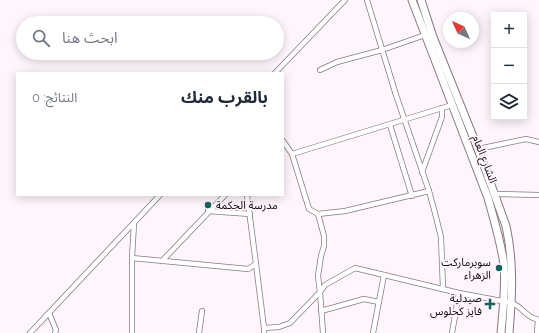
<!DOCTYPE html>
<html lang="ar">
<head>
<meta charset="utf-8">
<style>
	:root { --surface:#fff; --page:#f2f2f3; --text:#1f2937; --muted:#747a83; --line:#e0e1e3 }
	body { margin:0; font-family:Raleway,"Noto Sans Arabic",sans-serif; background:var(--page); color:var(--text); direction:rtl }
	.controls { position:absolute; right:12px; top:12px; display:grid; overflow:hidden; border-radius:0px; box-shadow:0 2px 10px #0003 }
	.controls button { width:36px; height:36px; display:grid; place-items:center; padding:0; border:0; border-bottom:1px solid var(--line); background:var(--surface); color:var(--text); font:20px sans-serif }
	.compass { position:absolute; left:443px; top:12px; width:36px; height:36px; border-radius:50%; background:var(--surface); box-shadow:0 2px 10px #0003; rotate:315deg }
	.list { margin:0; padding:0; list-style:none }
	h2 { display:flex; justify-content:space-between; align-items:center; height:52px; margin:0; padding:0 16px; font-size:17px }
	h2 small { font-size:13px; font-weight:400; color:var(--muted) }
	.icon { flex:none; width:22px; height:22px; fill:none; stroke:currentColor; stroke-width:2; stroke-linecap:round; stroke-linejoin:round }
	.map { position:relative; flex:none; width:539px; height:333px; overflow:hidden; direction:ltr }
	.search { position:absolute; background:var(--surface); box-shadow:0 2px 10px #0003; left:16px; top:16px; width:268px; height:44px; display:flex; align-items:center; gap:10px; box-sizing:border-box; padding:0 14px; border-radius:22px; color:var(--muted); font-size:15px }
	.panel { position:absolute; background:var(--surface); box-shadow:0 2px 10px #0003; left:16px; top:72px; width:268px; height:124px; border-radius:0px; direction:rtl }
	.map>svg:first-child { display:block }
	.lines { fill:none; stroke-linecap:round; stroke-linejoin:round }
	.street-casing { stroke:#897884; stroke-width:6 }
	.primary-casing { stroke:#897884; stroke-width:9 }
	.street { stroke:#fff; stroke-width:4.5 }
	.primary { stroke:#fff; stroke-width:7 }
	.poi-dot { fill:#16635d; stroke:#fef6fc; stroke-width:1.5 }
	.labels { text-anchor:middle; stroke-width:3.5; stroke-linejoin:round; paint-order:stroke }
	.street-label { font-size:11px; fill:#120c10; stroke:#fef6fc }
	.poi-label { font-size:11px; fill:#120c10; stroke:#fef6fc; text-anchor:end }
</style>
</head>
<body>
<div class="map">
<svg width="539" height="333" viewBox="0 0 539 333">
	<rect width="100%" height="100%" fill="#fef6fc"/>
	<g class="lines">
		<defs>
			<g id="street">
				<path d="M367,0L396,95L429,191L435,213L441,237L443,288"/>
				<path d="M320,70L337,62L382,50L425,35"/>
				<path d="M275,73L345,0"/>
				<path d="M390,125L412,196"/>
				<path d="M478,149L526,139L539,142"/>
				<path d="M292,154L452,105"/>
				<path d="M422,172L442,117V108"/>
				<path d="M495,194L539,195"/>
				<path d="M208,211L250,214"/>
				<path d="M318,214L345,211L429,191"/>
				<path d="M132,258L248,269L256,264L247,195"/>
				<path d="M162,261L225,195"/>
				<path d="M256,264L264,328"/>
				<path d="M321,311L364,299L379,302"/>
				<path d="M49,313L56,330L55,333"/>
				<path d="M30,333L160,195"/>
				<path d="M132,333V258L134,223"/>
				<path d="M199,333L202,311"/>
				<path d="M264,333V328L279,327L290,323L320,292L318,276L321,256L324,246V236L318,214L309,209L292,154L283,141"/>
				<path d="M323,333L320,292L325,285L355,268L459,293L512,303C524,308 525,317 539,320"/>
				<path d="M373,333L384,275"/>
				<path d="M452,333L459,293"/>
				<path d="M537,333L538,320"/>
			</g>
			<g id="primary">
				<path d="M412,0L488,198C494,220 501,242 504,265C506,287 503,310 501,333"/>
				<path d="M421,0L433,37L478,149L506,226C514,262 512,297 509,333"/>
			</g>
		</defs>
		<!-- street casing -->
		<use href="#street" class="street-casing"/>
		<!-- primary casing -->
		<use href="#primary" class="primary-casing"/>
		<!-- street -->
		<use href="#street" class="street"/>
		<!-- primary -->
		<use href="#primary" class="primary"/>
	</g>
	<!-- markers -->
	<g class="poi-dot">
		<circle cx="208" cy="205" r="4"/>
		<circle cx="499" cy="268" r="4"/>
		<path d="M488 298h4v4h4v4h-4v4h-4v-4h-4v-4h4z"/>
	</g>
	<g class="labels">
		<!-- street labels -->
		<g class="street-label">
			<text transform="translate(485 159) rotate(69)" y="4">الشارع العام</text>
		</g>
		<!-- poi labels -->
		<g class="poi-label">
			<text x="216" y="209" text-anchor="start">مدرسة الحكمة</text>
			<text x="491" y="266">سوبرماركت<tspan x="491" dy="13">الزهراء</tspan></text>
			<text x="482" y="302">صيدلية<tspan x="482" dy="13">فايز كحلوس</tspan></text>
		</g>
	</g>
</svg>
<div class="controls">
<button>+</button>
<button>−</button>
<button><svg class="icon" aria-label="layers" viewBox="0 0 24 24"><path d="M12 4l9 5-9 5-9-5zM3 14l9 5 9-5"/></svg></button>
</div>
<svg class="compass" viewBox="-18 -18 36 36"><path d="M0-13l5 13h-10z" fill="#e53935"/><path d="M0 13l5-13h-10z" fill="#747a83"/></svg>
<div class="search"><svg class="icon" aria-label="search" viewBox="0 0 24 24"><circle cx="10" cy="10" r="6"/><path d="M15 15l6 6"/></svg>ابحث هنا</div>
<section class="panel">
<h2>بالقرب منك<small>النتائج: 0</small></h2>
<ul class="list">
</ul>
</section>
</div>
</body>
</html>
